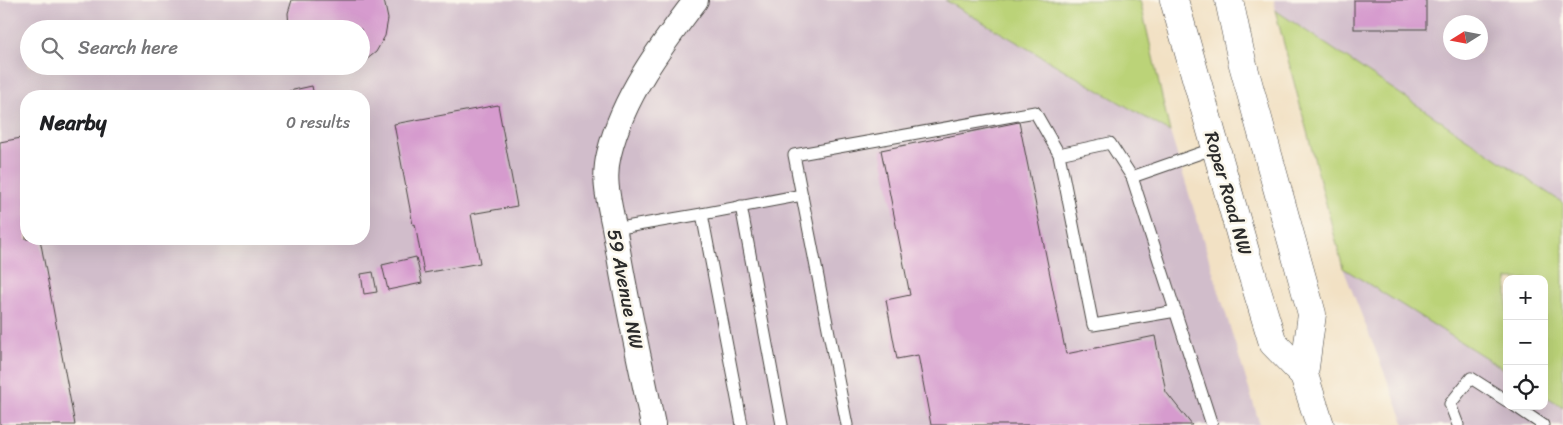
<!DOCTYPE html>
<html lang="en">
<head>
<meta charset="utf-8">
<style>
	:root { --surface:#fff; --page:#f2f2f2; --text:#202124; --muted:#757577; --line:#e0e0e0 }
	body { margin:0; font-family:Sriracha,sans-serif; background:var(--page); color:var(--text) }
	.controls { position:absolute; right:15px; bottom:15px; display:grid; overflow:hidden; border-radius:10px; box-shadow:0 5px 20px #0002 }
	.controls button { width:45px; height:45px; display:grid; place-items:center; padding:0; border:0; border-bottom:1px solid var(--line); background:var(--surface); color:var(--text); font:25px sans-serif }
	.compass { position:absolute; left:1443px; top:15px; width:45px; height:45px; border-radius:50%; background:var(--surface); box-shadow:0 5px 20px #0002; rotate:259deg }
	.list { margin:0; padding:0; list-style:none }
	h2 { display:flex; justify-content:space-between; align-items:center; height:65px; margin:0; padding:0 20px; font-size:21px }
	h2 small { font-size:16px; font-weight:400; color:var(--muted) }
	.icon { flex:none; width:28px; height:28px; fill:none; stroke:currentColor; stroke-width:2; stroke-linecap:round; stroke-linejoin:round }
	.map { position:relative; flex:none; width:1563px; height:425px; overflow:hidden }
	.search { position:absolute; background:var(--surface); box-shadow:0 5px 20px #0002; left:20px; top:20px; width:350px; height:55px; display:flex; align-items:center; gap:12px; box-sizing:border-box; padding:0 18px; border-radius:28px; color:var(--muted); font-size:19px }
	.panel { position:absolute; background:var(--surface); box-shadow:0 5px 20px #0002; left:20px; top:90px; width:350px; height:155px; border-radius:20px }
	.map>svg:first-child { display:block }
	.industrial { fill:#d1bdcb; fill-rule:evenodd }
	.green { fill:#bbd378; stroke:#737f52 }
	.building { fill:#d69bce }
	.lines { fill:none; stroke-linecap:round; stroke-linejoin:round }
	.lane-casing { stroke:#494642; stroke-width:13 }
	.street-casing { stroke:#494642; stroke-width:26 }
	.secondary-casing { stroke:#494642; stroke-width:29 }
	.lane { stroke:#fff; stroke-width:11 }
	.street { stroke:#fff; stroke-width:24 }
	.secondary { stroke:#fff; stroke-width:28 }
	.labels { text-anchor:middle; stroke-width:5; stroke-linejoin:round; paint-order:stroke }
	.street-label { font-size:19px; fill:#2b2b2b; stroke:#fbf7ec }
</style>
</head>
<body>
<div class="map">
<svg width="1563" height="425" viewBox="0 0 1563 425">
	<rect width="100%" height="100%" fill="#fbf7ec"/>
	<filter id="ink" filterUnits="userSpaceOnUse"><feTurbulence type="fractalNoise" baseFrequency=".02" numOctaves="2"/><feDisplacementMap in="SourceGraphic" scale="10" xChannelSelector="R" yChannelSelector="G"/><feConvolveMatrix kernelMatrix="1 2 1 2 8 2 1 2 1" color-interpolation-filters="sRGB"/></filter>
	<filter id="wash" filterUnits="userSpaceOnUse"><feTurbulence type="fractalNoise" baseFrequency=".0096" numOctaves="4" result="noise"/><feDisplacementMap in="SourceGraphic" scale="20" xChannelSelector="R" yChannelSelector="G"/><feGaussianBlur stdDeviation="1.12" result="paint"/><feColorMatrix in="noise" values="0 0 0 0 0 0 0 0 0 0 0 0 0 0 0 0 0 1.4 0 .05"/><feComposite in="paint" operator="in"/></filter>
	<g filter="url(#wash)">
		<rect width="100%" height="100%" fill="#f2e1c4"/>
		<!-- industrial -->
		<g class="industrial">
			<path d="M0,0H945L1170,132L1260,425H0ZM29,29H361V66H29ZM26,96H364V239H26Z"/>
			<path d="M1274,0H1563V203L1275,10ZM1450,22H1480V52H1450Z"/>
			<path d="M1343,268L1507,371V406H1544V395L1563,407V425H1405Z"/>
		</g>
		<!-- green -->
		<g class="green">
			<path d="M945,0H1140L1170,132Z"/>
			<path d="M1275,10L1563,203V407L1544,395V279H1507V371L1343,268Z"/>
		</g>
		<g id="blocks">
			<!-- building -->
			<g class="building">
				<path d="M292,0H384L388,19L385,36L376,52L361,64V29H289L288,13Z"/>
				<rect x="1354" y="0" width="72" height="29"/>
				<path d="M354,66L338,69L322,67V66Z"/>
				<path d="M312,86L314,96H291L289,91Z"/>
				<path d="M498,105L517,206L471,214L480,263L424,273L415,224L413,225L394,124Z"/>
				<path d="M1019,122L1066,354L1155,336L1166,392L1192,425H931L918,355L897,359L886,300L910,295L881,150Z"/>
				<path d="M21,138L26,165V239H40L75,425H0V142Z"/>
				<path d="M416,257L422,283L388,290L382,265Z"/>
				<path d="M373,272L377,292L364,294L361,274Z"/>
			</g>
		</g>
	</g>
	<g filter="url(#ink)">
		<use href="#blocks" fill-opacity="0" stroke="#494642" stroke-width="1"/>
		<g class="lines">
			<defs>
				<g id="lane">
					<path d="M1132,177L1110,143L1059,154L1093,325L1176,311"/>
					<path d="M741,206L782,425"/>
					<path d="M702,214L802,195"/>
					<path d="M614,229L702,214L742,425"/>
					<path d="M1515,406L1543,425"/>
					<path d="M847,425L794,155L1035,112L1059,154"/>
					<path d="M1212,425L1132,177L1215,148"/>
					<path d="M1458,425L1450,404L1471,378L1507,401"/>
				</g>
				<path id="street" d="M653,425C640,361 625,297 615,232C610,205 602,181 609,154C623,96 661,46 696,0"/>
				<g id="secondary">
					<path d="M1174,0L1245,251L1273,343L1304,375"/>
					<path d="M1229,0L1242,61L1312,314L1304,375L1320,425"/>
				</g>
			</defs>
			<!-- lane casing -->
			<use href="#lane" class="lane-casing"/>
			<!-- street casing -->
			<use href="#street" class="street-casing"/>
			<!-- secondary casing -->
			<use href="#secondary" class="secondary-casing"/>
			<!-- lane -->
			<use href="#lane" class="lane"/>
			<!-- street -->
			<use href="#street" class="street"/>
			<!-- secondary -->
			<use href="#secondary" class="secondary"/>
		</g>
	</g>
	<g class="labels">
		<!-- street labels -->
		<g class="street-label">
			<text transform="translate(1229 193) rotate(74)" y="7">Roper Road NW</text>
			<text transform="translate(626 289) rotate(79)" y="7">59 Avenue NW</text>
		</g>
	</g>
</svg>
<div class="controls">
<button>+</button>
<button>−</button>
<button><svg class="icon" aria-label="locate" viewBox="0 0 24 24"><circle cx="12" cy="12" r="6"/><path d="M12 2v4M12 18v4M2 12h4M18 12h4"/></svg></button>
</div>
<svg class="compass" viewBox="-18 -18 36 36"><path d="M0-13l5 13h-10z" fill="#e53935"/><path d="M0 13l5-13h-10z" fill="#757577"/></svg>
<div class="search"><svg class="icon" aria-label="search" viewBox="0 0 24 24"><circle cx="10" cy="10" r="6"/><path d="M15 15l6 6"/></svg>Search here</div>
<section class="panel">
<h2>Nearby<small>0 results</small></h2>
<ul class="list">
</ul>
</section>
</div>
</body>
</html>
